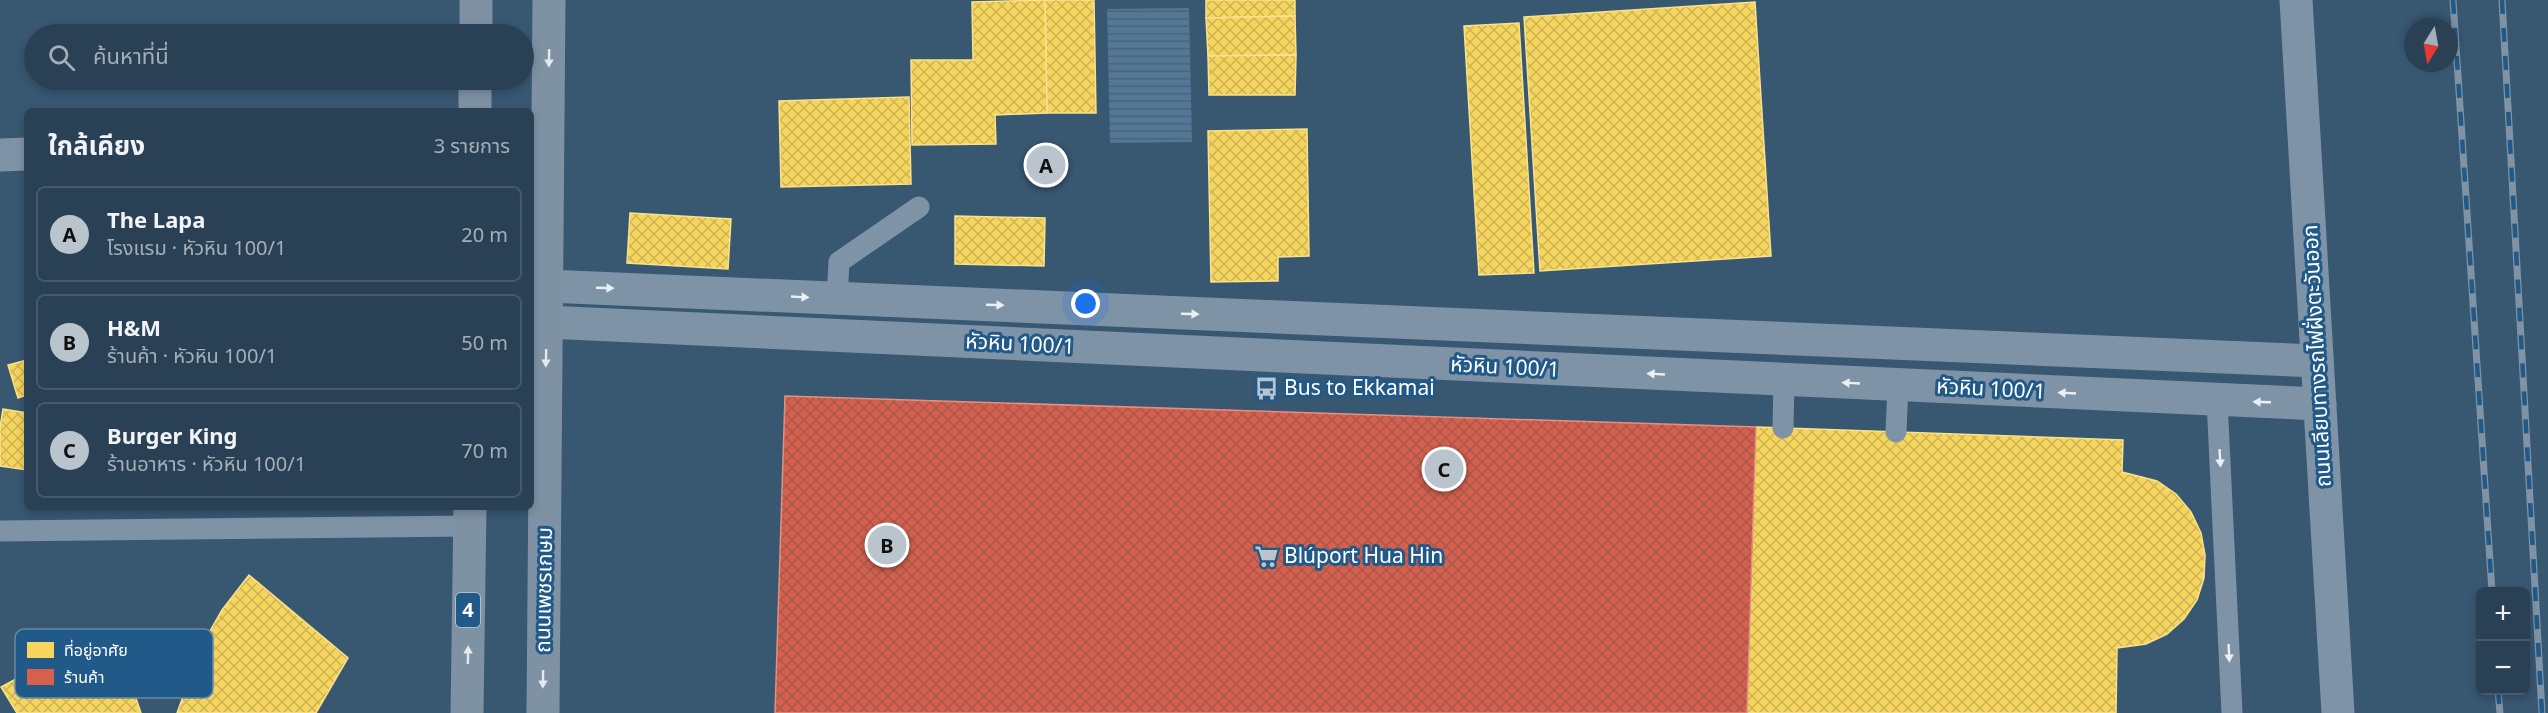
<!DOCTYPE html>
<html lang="th">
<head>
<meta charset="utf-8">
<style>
	:root { --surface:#2a4155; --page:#32485b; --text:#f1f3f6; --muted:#a5afb9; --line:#465a6c; --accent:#b9c4cd }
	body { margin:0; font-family:"Noto Sans","Noto Sans Thai",sans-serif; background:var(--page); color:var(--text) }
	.controls { position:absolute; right:18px; bottom:18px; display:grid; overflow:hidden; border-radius:9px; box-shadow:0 3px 9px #0003 }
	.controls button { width:54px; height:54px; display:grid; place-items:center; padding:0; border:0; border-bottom:2px solid var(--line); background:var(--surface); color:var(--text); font:30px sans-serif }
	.compass { position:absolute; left:2404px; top:18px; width:54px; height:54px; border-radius:50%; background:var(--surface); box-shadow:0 3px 9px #0003; rotate:191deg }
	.you { position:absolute; left:1086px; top:304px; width:21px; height:21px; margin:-15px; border:4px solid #fff; border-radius:50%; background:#1a73e8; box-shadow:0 0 0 9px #1a73e833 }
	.badge { display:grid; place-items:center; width:39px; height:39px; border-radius:50%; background:var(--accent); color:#111; font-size:20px; font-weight:700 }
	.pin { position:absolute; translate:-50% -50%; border:3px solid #fff; box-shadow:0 2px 6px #0006 }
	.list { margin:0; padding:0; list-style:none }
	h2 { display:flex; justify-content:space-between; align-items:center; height:78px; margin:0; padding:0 24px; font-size:26px }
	h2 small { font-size:20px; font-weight:400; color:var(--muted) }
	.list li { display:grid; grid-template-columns:39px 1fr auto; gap:18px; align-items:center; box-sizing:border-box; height:96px; margin:0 12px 12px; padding:0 12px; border:2px solid var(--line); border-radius:9px }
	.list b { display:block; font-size:22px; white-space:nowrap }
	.list p { margin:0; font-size:20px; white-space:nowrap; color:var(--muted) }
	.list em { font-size:20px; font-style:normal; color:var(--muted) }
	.icon { flex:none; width:33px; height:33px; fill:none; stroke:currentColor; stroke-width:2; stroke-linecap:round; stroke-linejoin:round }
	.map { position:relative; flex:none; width:2548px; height:713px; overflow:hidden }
	.search { position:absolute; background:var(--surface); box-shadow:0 3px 9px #0003; left:24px; top:24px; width:510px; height:66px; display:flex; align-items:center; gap:15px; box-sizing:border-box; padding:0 21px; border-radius:33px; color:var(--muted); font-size:22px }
	.panel { position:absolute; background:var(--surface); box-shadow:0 3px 9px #0003; left:24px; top:108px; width:510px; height:402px; border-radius:9px }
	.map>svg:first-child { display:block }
	.water { fill:url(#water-rules) }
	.homes { fill:url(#homes-cross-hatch); stroke:#f9e28d; stroke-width:1.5 }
	.shops { fill:url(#shops-cross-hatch); stroke:#e29082; stroke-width:1.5 }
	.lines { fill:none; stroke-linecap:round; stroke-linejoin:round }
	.service { stroke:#7f93a6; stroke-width:21 }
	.minor { stroke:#7f93a6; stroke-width:33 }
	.primary { stroke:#7e92a4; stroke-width:33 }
	.rail-casing { stroke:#7f93a4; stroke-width:7 }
	.rail { stroke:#215988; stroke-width:4.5; stroke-dasharray:14; stroke-linecap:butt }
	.oneway { fill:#e5e9ed }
	.oneway2 { fill:#eceff2 }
	.labels { text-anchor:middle; stroke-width:6; stroke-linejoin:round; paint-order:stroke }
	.shield { fill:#215988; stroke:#bccddb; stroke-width:1.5 }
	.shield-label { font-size:20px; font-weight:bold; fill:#fff }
	.street-label { font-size:21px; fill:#fff; stroke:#215988 }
	.poi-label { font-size:21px; fill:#fff; stroke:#215988; text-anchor:start }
	.key { fill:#215988; stroke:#648bac; stroke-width:1.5 }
	.key-label { font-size:16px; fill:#fff }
</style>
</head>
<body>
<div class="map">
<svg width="2548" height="713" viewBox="0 0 2548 713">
	<defs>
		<pattern id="water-rules" width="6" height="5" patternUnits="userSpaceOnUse" patternTransform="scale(1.5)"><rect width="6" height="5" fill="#517897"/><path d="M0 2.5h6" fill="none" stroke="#4e6272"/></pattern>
		<pattern id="homes-cross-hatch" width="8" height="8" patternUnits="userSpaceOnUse" patternTransform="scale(1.5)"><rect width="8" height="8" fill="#f6d55c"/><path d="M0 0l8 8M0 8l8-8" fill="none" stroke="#ccb358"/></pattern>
		<pattern id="shops-cross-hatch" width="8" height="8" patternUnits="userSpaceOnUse" patternTransform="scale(1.5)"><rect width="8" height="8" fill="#d6604d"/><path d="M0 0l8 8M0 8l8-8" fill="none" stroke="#a6594d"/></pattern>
	</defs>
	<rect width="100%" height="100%" fill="#385771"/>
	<!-- water -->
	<path class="water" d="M1189,8L1192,142L1110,143L1107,9Z"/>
	<!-- homes -->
	<g class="homes">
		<path d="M1045,0H1094L1096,113H1047Z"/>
		<path d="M1045,0L1047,113L995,115L996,144L912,145L911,60H973L972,2Z"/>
		<path d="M1206,0H1295V16L1206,18Z"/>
		<path d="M1755,2L1771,256L1540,271L1524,17Z"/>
		<path d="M1295,16L1296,55L1208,56L1206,18Z"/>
		<path d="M1519,23L1534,273L1479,275L1464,26Z"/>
		<path d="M1296,55L1295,95H1209L1208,56Z"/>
		<path d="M909,97L911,184L781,187L779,101Z"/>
		<path d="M1307,129L1309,256L1278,257V281L1211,282L1208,131Z"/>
		<path d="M630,213L731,219L728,269L627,263Z"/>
		<path d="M955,216L1045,218L1044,266L955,264Z"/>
		<path d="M27,360V395L18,398L8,365Z"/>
		<path d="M3,409L27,413V470L0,466V427Z"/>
		<path d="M1756,427L2123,440L2122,472L2157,481L2176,494L2191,512L2201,533L2205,555L2204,578L2197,600L2184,619L2167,634L2146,644L2117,648L2116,713H1747Z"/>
		<path d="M249,575L348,658L316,713H177L202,645L222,610Z"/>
		<path d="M104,631L126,669L141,713H17L1,687Z"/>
	</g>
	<!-- shops -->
	<path class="shops" d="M785,396L1756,427L1747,713H775Z"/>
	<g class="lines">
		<!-- service -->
		<g class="service">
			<path d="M837,299L839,262L919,207"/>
			<path d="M2217,400L2232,713"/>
			<path d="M1783,428L1784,380"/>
			<path d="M1896,432L1898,385"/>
			<path d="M0,531L470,526"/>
		</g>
		<!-- minor -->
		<g class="minor">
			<path d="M2296,0L2338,713"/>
			<path d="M0,155L27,154"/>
			<path d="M547,286L2317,361"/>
			<path d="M546,322L2320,404"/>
		</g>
		<!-- primary -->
		<g class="primary">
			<path d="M476,34V0"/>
			<path d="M475,111V80"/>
			<path d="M467,713L470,507"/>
			<path d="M543,713L549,0"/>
		</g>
		<defs>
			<g id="rail">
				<path d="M2453,0L2492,592"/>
				<path d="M2502,0L2542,713"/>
				<path d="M2498,690L2500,713"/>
			</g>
		</defs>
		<!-- rail casing -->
		<use href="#rail" class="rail-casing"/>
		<!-- rail -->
		<use href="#rail" class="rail"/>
	</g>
	<!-- one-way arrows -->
	<defs><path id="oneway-solid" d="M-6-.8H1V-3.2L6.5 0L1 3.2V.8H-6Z" transform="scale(1.5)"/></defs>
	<g class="oneway">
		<use href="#oneway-solid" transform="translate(549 58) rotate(91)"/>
		<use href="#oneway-solid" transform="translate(546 358) rotate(91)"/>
		<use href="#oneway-solid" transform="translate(468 655) rotate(-89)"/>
		<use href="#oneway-solid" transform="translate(543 679) rotate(91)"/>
	</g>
	<g class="oneway2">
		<use href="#oneway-solid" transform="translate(605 288) rotate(2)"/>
		<use href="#oneway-solid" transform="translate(800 297) rotate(3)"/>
		<use href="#oneway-solid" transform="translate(995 305) rotate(2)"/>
		<use href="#oneway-solid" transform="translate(1190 314) rotate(2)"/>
		<use href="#oneway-solid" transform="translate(1656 374) rotate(-177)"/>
		<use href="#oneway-solid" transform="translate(1851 383) rotate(-177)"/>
		<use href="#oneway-solid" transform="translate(2067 393) rotate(-177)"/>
		<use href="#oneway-solid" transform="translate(2262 402) rotate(-178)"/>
		<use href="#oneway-solid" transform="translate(2220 458) rotate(87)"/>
		<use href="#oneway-solid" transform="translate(2229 653) rotate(87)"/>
	</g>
	<!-- icons -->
	<defs>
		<symbol id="bus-bare" viewBox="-9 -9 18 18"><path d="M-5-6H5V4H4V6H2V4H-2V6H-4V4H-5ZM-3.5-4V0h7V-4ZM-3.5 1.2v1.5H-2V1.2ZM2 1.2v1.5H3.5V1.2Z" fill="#b9c4cd" stroke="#215988" stroke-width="2.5" paint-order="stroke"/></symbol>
		<symbol id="supermarket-bare" viewBox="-9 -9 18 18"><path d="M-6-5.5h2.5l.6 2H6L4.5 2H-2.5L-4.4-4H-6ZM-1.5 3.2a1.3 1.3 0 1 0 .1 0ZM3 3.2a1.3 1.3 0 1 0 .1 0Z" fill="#b9c4cd" stroke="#215988" stroke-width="2.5" paint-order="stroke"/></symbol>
	</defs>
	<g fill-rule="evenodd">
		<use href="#bus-bare" x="1250" y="372" width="33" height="33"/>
		<use href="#supermarket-bare" x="1250" y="540" width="33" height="33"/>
	</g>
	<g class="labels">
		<!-- shield labels -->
		<rect class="shield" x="456" y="593" width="24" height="34" rx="4.5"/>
		<g class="shield-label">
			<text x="468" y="617">4</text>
		</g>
		<!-- street labels -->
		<g class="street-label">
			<text transform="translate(1020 344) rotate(3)" y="7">หัวหิน 100/1</text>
			<text transform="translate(2317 356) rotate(-93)" y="7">ถนนเลียบทางรถไฟฝั่งตะวันออก</text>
			<text transform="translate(1505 367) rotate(3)" y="7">หัวหิน 100/1</text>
			<text transform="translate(1991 389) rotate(3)" y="7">หัวหิน 100/1</text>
			<text transform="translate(544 590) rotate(-89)" y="7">ถนนเพชรเกษม</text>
		</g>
		<!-- poi labels -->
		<g class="poi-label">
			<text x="1284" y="395">Bus to Ekkamai</text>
			<text x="1284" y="563">Blúport Hua Hin</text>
		</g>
	</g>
	<!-- legend -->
	<rect x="15" y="629" width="198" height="69" rx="9" class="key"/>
	<rect x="27" y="642" width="27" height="16" fill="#f6d55c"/>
	<rect x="27" y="669" width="27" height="16" fill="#d6604d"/>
	<g class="key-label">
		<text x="64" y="656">ที่อยู่อาศัย</text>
		<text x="64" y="683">ร้านค้า</text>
	</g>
</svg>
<div class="controls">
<button>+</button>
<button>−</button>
</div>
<svg class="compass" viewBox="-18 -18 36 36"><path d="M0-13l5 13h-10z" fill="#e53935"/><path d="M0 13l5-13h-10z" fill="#a5afb9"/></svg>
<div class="you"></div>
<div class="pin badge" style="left:1046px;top:165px">A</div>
<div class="pin badge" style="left:887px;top:545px">B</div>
<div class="pin badge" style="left:1444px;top:469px">C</div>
<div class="search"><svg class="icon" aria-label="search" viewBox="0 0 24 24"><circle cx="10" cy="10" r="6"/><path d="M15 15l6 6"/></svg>ค้นหาที่นี่</div>
<section class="panel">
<h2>ใกล้เคียง<small>3 รายการ</small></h2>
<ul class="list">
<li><span class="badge">A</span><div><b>The Lapa</b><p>โรงแรม · หัวหิน 100/1</p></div><em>20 m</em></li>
<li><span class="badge">B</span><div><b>H&amp;M</b><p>ร้านค้า · หัวหิน 100/1</p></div><em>50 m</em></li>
<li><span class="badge">C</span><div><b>Burger King</b><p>ร้านอาหาร · หัวหิน 100/1</p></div><em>70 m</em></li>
</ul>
</section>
</div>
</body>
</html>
